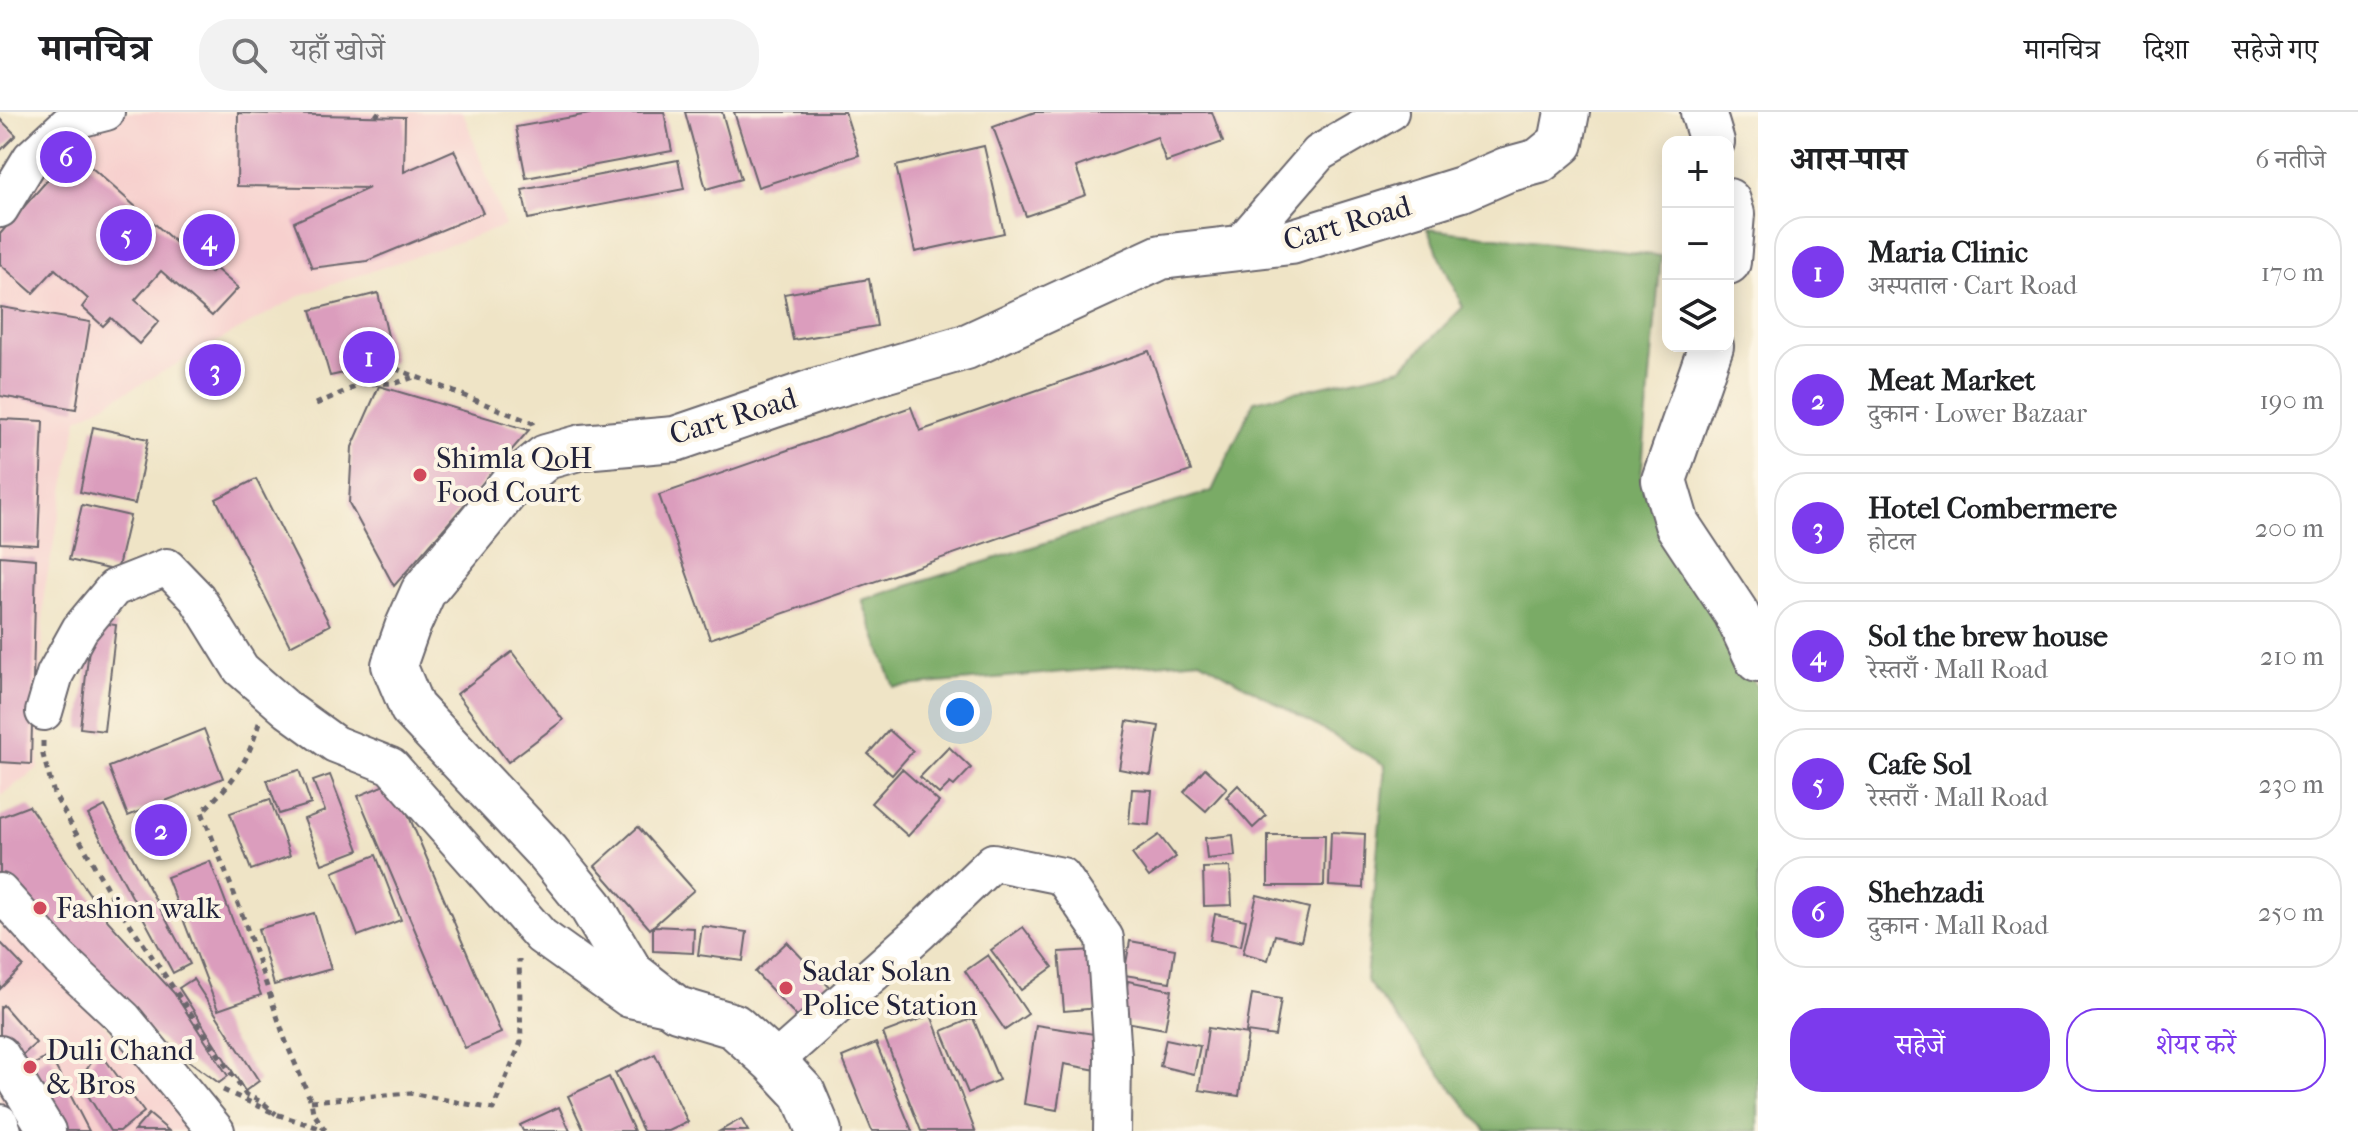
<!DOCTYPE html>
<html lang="hi">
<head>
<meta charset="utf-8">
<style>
	:root { --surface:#fff; --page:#f2f2f2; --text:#202124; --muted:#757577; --line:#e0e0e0; --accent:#7c3aed }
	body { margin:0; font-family:"IM FELL French Canon","Noto Serif Devanagari",serif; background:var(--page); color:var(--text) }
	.controls { position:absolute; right:24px; top:24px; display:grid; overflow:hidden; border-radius:16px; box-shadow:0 4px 20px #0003 }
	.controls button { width:72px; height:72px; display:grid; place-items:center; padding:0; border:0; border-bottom:2px solid var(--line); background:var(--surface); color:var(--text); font:40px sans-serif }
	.you { position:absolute; left:960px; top:600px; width:28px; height:28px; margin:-20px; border:6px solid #fff; border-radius:50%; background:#1a73e8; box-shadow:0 0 0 12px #1a73e833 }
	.badge { display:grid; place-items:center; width:52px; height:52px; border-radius:50%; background:var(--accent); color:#fff; font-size:26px; font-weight:700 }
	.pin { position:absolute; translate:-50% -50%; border:4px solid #fff; box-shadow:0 2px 8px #0006 }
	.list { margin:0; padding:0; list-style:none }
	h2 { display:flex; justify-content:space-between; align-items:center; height:104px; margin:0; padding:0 32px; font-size:34px }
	h2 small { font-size:26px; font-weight:400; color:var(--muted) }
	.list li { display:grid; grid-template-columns:52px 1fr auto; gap:24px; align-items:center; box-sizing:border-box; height:112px; margin:0 16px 16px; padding:0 16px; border:2px solid var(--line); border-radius:32px }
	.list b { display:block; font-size:30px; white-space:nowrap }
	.list p { margin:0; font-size:26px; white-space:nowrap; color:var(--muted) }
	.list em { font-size:26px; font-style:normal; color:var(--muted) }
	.actions { display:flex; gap:16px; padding:24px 32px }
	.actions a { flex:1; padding:18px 0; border:2px solid var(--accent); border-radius:32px; text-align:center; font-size:28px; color:var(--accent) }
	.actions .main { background:var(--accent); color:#fff }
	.icon { flex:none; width:44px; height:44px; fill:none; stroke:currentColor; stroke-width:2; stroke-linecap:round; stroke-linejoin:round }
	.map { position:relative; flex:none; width:1758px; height:1019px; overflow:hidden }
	header { display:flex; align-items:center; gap:48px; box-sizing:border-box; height:112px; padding:0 40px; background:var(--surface); border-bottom:2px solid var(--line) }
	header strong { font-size:38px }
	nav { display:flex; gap:44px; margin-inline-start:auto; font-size:28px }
	.search { width:560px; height:72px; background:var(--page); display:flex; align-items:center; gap:20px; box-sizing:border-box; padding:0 28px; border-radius:32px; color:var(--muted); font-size:30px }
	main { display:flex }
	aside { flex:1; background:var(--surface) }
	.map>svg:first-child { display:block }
	.built { fill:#f7d0ce }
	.forest { fill:#7aab66; stroke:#4e6650; stroke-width:2 }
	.building { fill:#db9dbd }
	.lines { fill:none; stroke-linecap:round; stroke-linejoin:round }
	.minor-casing { stroke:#6a666c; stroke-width:40 }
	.major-casing { stroke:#6a666c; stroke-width:48 }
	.path { stroke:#6a666c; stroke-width:5; stroke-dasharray:6 6; stroke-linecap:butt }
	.minor { stroke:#fff; stroke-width:36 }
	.major { stroke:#fff; stroke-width:44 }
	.poi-dot { fill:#d1495b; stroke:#fcf5e5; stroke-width:3 }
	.labels { text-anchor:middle; stroke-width:8; stroke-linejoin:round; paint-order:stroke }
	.street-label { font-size:30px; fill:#22223b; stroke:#fcf5e5 }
	.poi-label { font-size:30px; fill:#22223b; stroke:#fcf5e5; text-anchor:start }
</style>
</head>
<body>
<header>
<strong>मानचित्र</strong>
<div class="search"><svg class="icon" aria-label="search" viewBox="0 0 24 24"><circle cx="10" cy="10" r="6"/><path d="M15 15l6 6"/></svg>यहाँ खोजें</div>
<nav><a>मानचित्र</a><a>दिशा</a><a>सहेजे गए</a></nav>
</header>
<main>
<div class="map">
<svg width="1758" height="1019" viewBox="0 0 1758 1019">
	<rect width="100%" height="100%" fill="#fcf5e5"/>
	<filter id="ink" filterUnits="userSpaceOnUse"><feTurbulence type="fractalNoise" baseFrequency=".0125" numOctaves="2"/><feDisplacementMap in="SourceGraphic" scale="16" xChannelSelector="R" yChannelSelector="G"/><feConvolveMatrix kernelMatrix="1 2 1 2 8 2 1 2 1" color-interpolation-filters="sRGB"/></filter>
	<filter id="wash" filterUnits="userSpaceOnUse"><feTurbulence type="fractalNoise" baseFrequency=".006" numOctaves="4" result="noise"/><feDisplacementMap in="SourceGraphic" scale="32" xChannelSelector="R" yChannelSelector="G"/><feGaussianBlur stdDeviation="1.8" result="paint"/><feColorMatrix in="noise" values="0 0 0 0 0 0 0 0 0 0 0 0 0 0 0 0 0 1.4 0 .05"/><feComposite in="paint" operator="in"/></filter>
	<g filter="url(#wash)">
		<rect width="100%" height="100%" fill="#efe4c6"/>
		<!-- built -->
		<g class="built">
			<path d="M53,0H463L505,114L301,183L78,307L44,481L38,656L0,684V69L27,30Z"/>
			<path d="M0,796L127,938L203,1019H4L0,1006Z"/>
		</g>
		<!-- forest -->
		<path class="forest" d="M1427,117L1661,144L1641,366L1758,577V1019H1486L1366,868L1385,653L1200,548L894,575L862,488L1212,379L1254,289L1402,256L1463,195Z"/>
		<g id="blocks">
			<!-- building -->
			<g class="building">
				<path d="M600,0H664L672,39L526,66L516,15Z"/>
				<path d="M685,0H722L741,67L706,77Z"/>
				<path d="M734,0H845L859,43L758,75Z"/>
				<path d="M1035,0H1212L1223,30L1166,50L1157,25L1076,55L1086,83L1026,104L993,15Z"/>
				<path d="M238,1L405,5L404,60L454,38L483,101L367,149L312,156L294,110L369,76L237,74Z"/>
				<path d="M0,7L16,23L0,39Z"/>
				<path d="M984,34L1004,121L915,140L896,54Z"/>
				<path d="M73,39L210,161L215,156L238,176L212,204L161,159L135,188L159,209L139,232L111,206L103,214L82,195L88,187L55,157L33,181L0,152V122Z"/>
				<path d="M678,48L684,77L528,107L522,78Z"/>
				<path d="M869,167L877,214L793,228L784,182Z"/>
				<path d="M378,181L394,250L330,264L311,198Z"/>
				<path d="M1,195L90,210L76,297L0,284Z"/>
				<path d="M1149,239L1191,359L710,527L659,383L911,295L920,319Z"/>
				<path d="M379,274L529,318L394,474L349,391L352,335Z"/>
				<path d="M0,307L43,309L38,433L0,431Z"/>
				<path d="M93,315L148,327L135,392L80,380Z"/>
				<path d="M256,367L330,513L290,534L216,387Z"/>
				<path d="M82,393L130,404L117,459L69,448Z"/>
				<path d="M0,444L36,447L31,652L0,650Z"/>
				<path d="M92,510L116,513L104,619L80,616Z"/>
				<path d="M512,540L563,608L508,650L457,582Z"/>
				<path d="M1127,609L1159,614L1151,663L1119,657Z"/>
				<path d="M204,617L223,666L128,704L109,655Z"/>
				<path d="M889,618L913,639L892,663L868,642Z"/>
				<path d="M949,635L971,656L954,674L950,671L939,682L920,665Z"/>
				<path d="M1205,656L1227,676L1206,699L1184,680Z"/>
				<path d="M902,657L939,690L908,724L871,691Z"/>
				<path d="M299,658L311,692L279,702L267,668Z"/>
				<path d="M330,663L359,738L322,752L304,707L325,699L313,669Z"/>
				<path d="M394,669L501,921L465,936L358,684Z"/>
				<path d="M1238,673L1266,704L1253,716L1226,685Z"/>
				<path d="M1132,677L1152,678L1149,713L1129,711Z"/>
				<path d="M270,687L290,744L251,758L230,701Z"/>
				<path d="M29,694L108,809L174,881L228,964L219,971L126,902L0,772V705Z"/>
				<path d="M105,694L190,852L173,861L88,703Z"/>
				<path d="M638,715L694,778L650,817L595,754Z"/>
				<path d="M1331,720L1365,722L1363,776L1329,774Z"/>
				<path d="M1159,723L1176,745L1149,765L1132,742Z"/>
				<path d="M1233,723L1235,744L1207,747L1205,726Z"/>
				<path d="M1268,723H1325L1324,774H1268Z"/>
				<path d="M376,743L401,808L358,824L333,760Z"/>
				<path d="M210,749L261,883L218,898L167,765Z"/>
				<path d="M1230,755L1232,793L1204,794L1203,756Z"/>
				<path d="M1257,783L1309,796L1301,829L1275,823L1268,848L1243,841Z"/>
				<path d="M314,801L331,857L274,873L258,817Z"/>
				<path d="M1215,802L1246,808L1241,834L1210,828Z"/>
				<path d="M653,814L694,816L693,841L653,839Z"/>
				<path d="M702,814L747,820L743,849L698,843Z"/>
				<path d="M1023,815L1053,855L1021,878L991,838Z"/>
				<path d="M1130,829L1175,837L1170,870L1124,863Z"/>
				<path d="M0,830L23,854L0,877Z"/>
				<path d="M787,830L835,881L803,911L755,860Z"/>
				<path d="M1095,838L1099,896L1064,899L1059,840Z"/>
				<path d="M988,843L1028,902L1005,918L965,859Z"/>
				<path d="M193,867L259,969L245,979L179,876Z"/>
				<path d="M1128,869L1172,878L1165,917L1120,909Z"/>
				<path d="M1252,882L1281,887L1275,924L1246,920Z"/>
				<path d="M3,893L36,931L17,948L0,928V896Z"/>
				<path d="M931,903L975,1019H921L883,921Z"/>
				<path d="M973,906L999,968L968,981L942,919Z"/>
				<path d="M1036,913L1107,924L1102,959L1064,952L1057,998L1024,992Z"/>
				<path d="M1208,916L1248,922L1239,984L1199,978Z"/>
				<path d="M1166,927L1200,934L1194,962L1160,954Z"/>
				<path d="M876,931L912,1019H872L842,945Z"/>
				<path d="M99,939L144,1000L120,1019H110L79,969Z"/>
				<path d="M655,942L688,1010L669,1019H643L615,961Z"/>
				<path d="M50,944L89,1019H40L11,964Z"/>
				<path d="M609,965L634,1019H584L568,984Z"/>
				<path d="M559,995L570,1019H523L520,1013Z"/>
				<path d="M149,1002L169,1019H134Z"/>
				<path d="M741,1007L748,1019H720Z"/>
			</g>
		</g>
	</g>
	<g filter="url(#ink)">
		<use href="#blocks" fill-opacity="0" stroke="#6a666c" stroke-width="2"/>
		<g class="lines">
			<defs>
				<g id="minor">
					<path d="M0,97L31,46L71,9L106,0"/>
					<path d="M1236,137L1319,41L1390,0"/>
					<path d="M44,600L55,562L80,517L114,476L167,455L197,486L241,557L288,598L335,632L391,654L541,824L629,887L676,897"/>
					<path d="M0,780L60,847L124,907L216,1019"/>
					<path d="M0,942L47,1019"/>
					<path d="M774,950L920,820L993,750L1062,764L1105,826L1113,945L1112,1019"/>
					<path d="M0,1011L3,1019"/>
				</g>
				<g id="major">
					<path d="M1703,0L1712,30"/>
					<path d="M1728,89L1732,102L1728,150"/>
					<path d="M1711,234L1664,368L1677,412L1736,501L1758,548"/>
					<path d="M819,1019L803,981L774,950L734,914L677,897L631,861L591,794L548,741L412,596L394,553L407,516L423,480L510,374L546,345L582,335L675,327L818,278L966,235L1161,145L1291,130L1462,77L1506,58L1539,49L1561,31L1567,0"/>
				</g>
			</defs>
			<!-- minor casing -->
			<use href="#minor" class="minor-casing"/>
			<!-- major casing -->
			<use href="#major" class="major-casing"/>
			<!-- path -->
			<g class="path">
				<path d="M376,4L379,0"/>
				<path d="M384,252L533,311L534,314"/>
				<path d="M316,292L362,272L396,271L417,264"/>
				<path d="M259,611C246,655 234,668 202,700L242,802L286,930L311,989L313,1000L325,1018"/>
				<path d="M43,629V643L54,682L113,787L246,983L262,990L276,1002"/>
				<path d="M223,978L276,1002L325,1018"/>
				<path d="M311,989L410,981L493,997L521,930L519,847"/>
			</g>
			<!-- minor -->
			<use href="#minor" class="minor"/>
			<!-- major -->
			<use href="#major" class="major"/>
		</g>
	</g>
	<!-- markers -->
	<g class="poi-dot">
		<circle cx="420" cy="363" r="8"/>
		<circle cx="40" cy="796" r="8"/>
		<circle cx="786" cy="876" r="8"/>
		<circle cx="30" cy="955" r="8"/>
	</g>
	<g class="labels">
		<!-- street labels -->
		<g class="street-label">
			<text transform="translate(1347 111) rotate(-16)" y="10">Cart Road</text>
			<text transform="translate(733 304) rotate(-17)" y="10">Cart Road</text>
		</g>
		<!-- poi labels -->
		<g class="poi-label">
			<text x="436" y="356">Shimla QoH<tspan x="436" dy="34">Food Court</tspan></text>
			<text x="56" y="806">Fashion walk</text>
			<text x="802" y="869">Sadar Solan<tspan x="802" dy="34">Police Station</tspan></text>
			<text x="46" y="948">Duli Chand<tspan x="46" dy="34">&amp; Bros</tspan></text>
		</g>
	</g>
</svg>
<div class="controls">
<button>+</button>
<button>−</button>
<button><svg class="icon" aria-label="layers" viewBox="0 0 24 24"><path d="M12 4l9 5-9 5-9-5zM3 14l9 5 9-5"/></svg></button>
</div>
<div class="you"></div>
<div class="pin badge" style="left:369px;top:245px">1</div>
<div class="pin badge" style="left:161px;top:718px">2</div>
<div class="pin badge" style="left:215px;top:258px">3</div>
<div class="pin badge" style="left:209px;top:128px">4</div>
<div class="pin badge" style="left:126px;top:123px">5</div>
<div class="pin badge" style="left:66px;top:45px">6</div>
</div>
<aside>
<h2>आस-पास<small>6 नतीजे</small></h2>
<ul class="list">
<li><span class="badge">1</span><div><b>Maria Clinic</b><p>अस्पताल · Cart Road</p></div><em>170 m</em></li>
<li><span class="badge">2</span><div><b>Meat Market</b><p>दुकान · Lower Bazaar</p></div><em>190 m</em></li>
<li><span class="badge">3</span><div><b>Hotel Combermere</b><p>होटल</p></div><em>200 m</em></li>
<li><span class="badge">4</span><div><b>Sol the brew house</b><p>रेस्तराँ · Mall Road</p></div><em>210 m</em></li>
<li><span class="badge">5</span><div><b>Cafe Sol</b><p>रेस्तराँ · Mall Road</p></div><em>230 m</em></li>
<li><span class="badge">6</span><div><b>Shehzadi</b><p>दुकान · Mall Road</p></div><em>250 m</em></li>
</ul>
<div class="actions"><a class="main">सहेजें</a><a>शेयर करें</a></div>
</aside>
</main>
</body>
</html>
